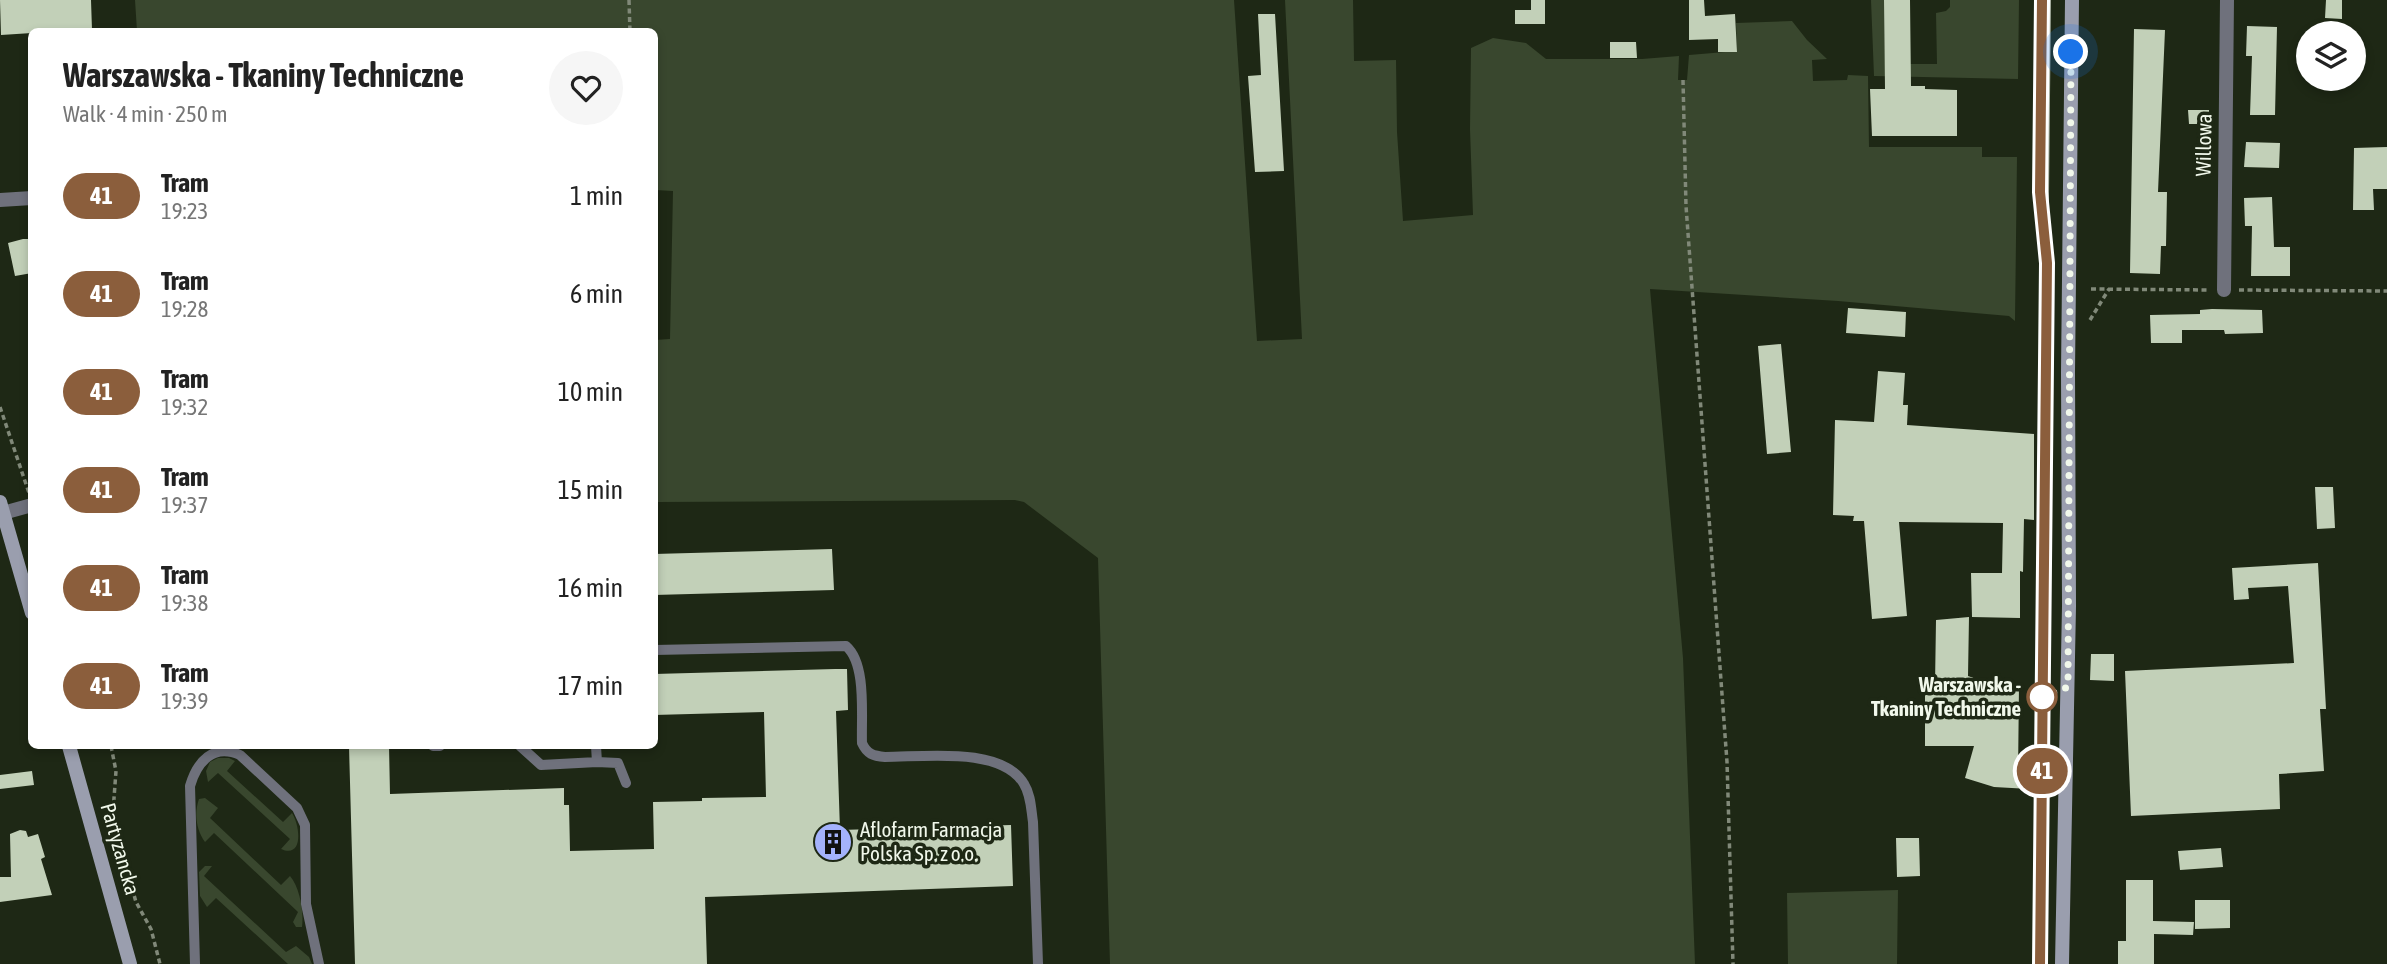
<!DOCTYPE html>
<meta charset="utf-8">
<style>
:root{--surface:#fff;--page:#f6f6f6;--text:#222;--muted:#767676}
body{margin:0;font-family:"Asap Condensed",sans-serif;background:var(--page);color:var(--text);height:100vh;display:flex;flex-direction:column;font-size:26px;white-space:nowrap}
*{box-sizing:border-box;margin:0}
p{font-size:23px;color:var(--muted)}
.icon{flex:none;width:38px;height:38px;fill:none;stroke:currentColor;stroke-width:2;stroke-linecap:round;stroke-linejoin:round}
.map{position:relative;flex:1;overflow:hidden}
.sheet{position:absolute;left:28px;top:28px;width:630px;height:721px;display:flex;flex-direction:column;background:var(--surface);border-radius:10px;box-shadow:0 4px 10px #0003}
.sheet>*{flex:none}
.badge{padding:0 14px;border-radius:23px;font-size:24px;line-height:46px}
.tools{position:absolute;left:2296px;top:21px;display:grid;gap:14px}
.tools a{display:grid;place-items:center;width:70px;height:70px;border-radius:50%;background:var(--surface);box-shadow:0 4px 10px #0003;font-size:35px}
.you{position:absolute;width:35px;height:35px;margin:-18px;border:5px solid #fff;border-radius:50%;background:#1a73e8;box-shadow:0 0 0 10px #1a73e833}
.map>.badge{position:absolute;translate:-50% -50%;box-shadow:0 0 0 4px #fff}
.round{display:grid;place-items:center;flex:none;width:74px;height:74px;border-radius:37px;background:var(--page)}
.summary{display:flex;align-items:center;justify-content:space-between;height:119px;padding:0 35px}
h1{font-size:33px;font-weight:700;line-height:52px}
ul{padding:0;list-style:none}
li{display:flex;align-items:center;gap:21px;height:98px;padding:0 35px}
li div{flex:1}
li b{display:block;font-size:26px}
li em{font-style:normal}
li .badge{min-width:77px;font-weight:700;text-align:center}
.map>svg:first-child{display:block}
.green{fill:#39472e}
.building{fill:#c2d0b8}
.lines{fill:none;stroke-linecap:round;stroke-linejoin:round}
.path{stroke:#818979;stroke-width:3.5;stroke-dasharray:5 3.5;stroke-linecap:butt}
.lane{stroke:#6f717c;stroke-width:10}
.street{stroke:#6f717c;stroke-width:14}
.secondary{stroke:#9a9eae;stroke-width:14}
.tram{stroke:#a9b1a2;stroke-width:2}
.line-casing{stroke:#fff;stroke-width:16}
.line{stroke:#8b5e3c;stroke-width:10}
.walk{stroke:#f1f8eb;stroke-width:7;stroke-dasharray:0 12.6}
.stop-dot{fill:#fff;stroke:#8b5e3c;stroke-width:3.5}
.labels{text-anchor:middle;stroke-width:7;stroke-linejoin:round;paint-order:stroke}
.street-label{font-size:21px;fill:#f1f8eb;stroke:#1e2815}
.stop-label{font-size:21px;font-weight:bold;fill:#f1f8eb;stroke:#1e2815;text-anchor:end}
.poi-label{font-size:21px;fill:#f1f8eb;stroke:#1e2815;text-anchor:start}
</style>
<div class="map">
<svg width="2387" height="964" viewBox="0 0 2387 964">
<rect width="100%" height="100%" fill="#1e2815"/>
<path class="green" d="M135 0H1234L1257 341 1302 339 1285 0H1353L1354 61 1396 60 1397 132 1403 221 1473 215 1470 129 1471 48 1493 38 1526 43 1546 59H1642L1679 56 1678 80H1687L1689 55 1737 51 1736 23 1792 21 1807 40 1827 59 1812 60 1813 81 1847 80 1848 75 1868 76 1869 147H1982V157H2017L2015 321 2009 316 1838 301 1650 289 1683 658 1695 964H1110L1098 558 1024 502 1015 500 655 502V340L670 339 673 191 655 190 654 32 137 31Z
M1871 0H1884L1885 64H1937L1936 13 1946 11 1950 7V0H2019L2018 79 1874 76Z
M218 758H229L235 761 227 771 283 822 292 813C300 825 304 859 281 849L290 839 218 773 208 782 206 771 210 762Z
M205 798 218 808 210 818 281 885 290 876C300 888 304 912 302 927H296L293 922 298 912 214 833 205 842C196 830 194 813 199 799Z
M205 866H212L204 876 286 952 296 946 309 957 312 964H288L216 898 207 907 200 896 199 872Z
M1898 890 1897 964H1788L1787 893Z"/>
<path class="building" d="M0 0H91L92 30 32 32V33L1 35Z
M1531 0H1545V24H1515V10H1531Z
M1689 0H1704L1705 16 1735 14 1737 52H1718V39L1689 40Z
M1884 0H1910L1911 86H1925V89L1957 90V136H1872L1870 89H1885Z
M2326 0H2342V19L2325 18Z
M1258 14H1275L1284 171 1255 172 1248 76 1261 75Z
M2247 26 2277 27 2275 115H2250L2252 56H2246Z
M2134 29 2165 30 2158 192H2167L2166 246H2161L2160 274 2130 273Z
M1610 42H1636L1637 58H1610Z
M2188 110H2209V124H2189Z
M2246 142 2280 143 2279 168 2244 167Z
M2387 147V189H2373L2374 210H2353L2354 148Z
M2272 197 2274 247H2290V276H2251L2252 226H2245L2244 198Z
M23 239H32V273L15 276 8 243Z
M1848 308 1906 312 1905 337 1846 333Z
M2212 309 2262 310 2263 333 2225 334 2224 330H2182V343H2151L2150 315 2200 314V310Z
M1781 344 1791 452 1767 454 1758 346Z
M1878 371 1905 373 1903 405H1908L1907 425 2034 434V520L2024 519 2023 572 2020 571V618L1972 617 1971 573H2002L2003 523 1899 522 1907 616 1872 619 1864 521H1853L1854 516 1833 515 1835 420 1874 422Z
M2315 487H2333L2335 528 2317 529Z
M832 549 834 590 654 595V554Z
M2318 563 2326 709H2320L2324 771 2279 774 2280 809 2131 816 2125 671 2294 663 2288 586 2248 588 2249 599 2234 600 2232 568Z
M1969 617 1968 676 1990 684 2019 685 2018 776 2046 784 2045 790 1994 787 1965 778 1974 746H1925V685H1935L1936 620Z
M2091 654H2114V681L2090 680Z
M835 669H847L848 710 836 711 840 830 1011 825 1013 886 705 897 707 964H355L349 746H389L390 794 564 788V805H569L570 851 654 849 653 802 702 801V798L766 797 764 712 654 715V674Z
M32 771 34 785 0 789V775Z
M20 830 26 831 28 837 38 834 45 857 41 859 52 895 0 902V877H11L10 834Z
M1896 838H1919L1920 876 1897 877Z
M2221 848 2223 867 2180 870 2178 851Z
M2126 880H2153V921L2194 922 2193 935 2154 934V964H2118V941H2126Z
M2195 900H2230V928L2195 929Z"/>
<g class="lines">
<path class="path" d="M629 0 630 32
M1683 80 1686 206 1727 762 1733 964
M2091 289 2210 290
M2239 290 2387 291
M2090 320 2109 289
M0 407 29 493
M111 746 116 771 113 812 115 828 136 902 151 929 160 964"/>
<path class="lane" d="M654 650 846 646C867 664 861 716 862 743 867 754 873 756 885 757 924 757 1002 746 1024 784 1031 795 1031 809 1033 822L1038 964
M433 746H440
M520 746 541 765 597 762 618 763 626 783
M596 746 597 762
M195 964 190 786C197 762 213 743 240 755L297 808 305 825 306 904 319 964"/>
<path class="street" d="M0 200 32 198
M2224 290 2227 0
M3 513 32 505"/>
<path class="secondary" d="M0 502 32 613
M69 746 130 964
M2062 964 2069 606 2068 372 2072 0"/>
<path class="tram" d="M2040 964 2050 0"/>
</g>
<g class="lines">
<defs>
<path id="line" d="M2040 964 2047 263 2040 192 2042 0"/>
</defs>
<use href="#line" class="line-casing"/>
<use href="#line" class="line"/>
<path class="walk" d="M2042 697 2068 687 2071 52"/>
</g>
<defs>
<symbol id="building-disc" viewBox="-11 -11 22 22"><circle r="9.5" fill="#a4b2fc" stroke="#1e2815"/><path d="M-4-6H4V6H1V3H-1V6H-4ZM-2.5-4.3h1.7v1.8h-1.7ZM.8-4.3h1.7v1.8H.8ZM-2.5-1h1.7V.8h-1.7ZM.8-1h1.7V.8H.8Z" fill="#111"/></symbol>
</defs>
<g fill-rule="evenodd">
<use href="#building-disc" x="811" y="820" width="44" height="44"/>
</g>
<circle class="stop-dot" cx="2042" cy="697" r="14"/>
<g class="labels">
<g class="street-label">
<text transform="translate(2204 145) rotate(-89)" y="7">Willowa</text>
<text transform="translate(120 849) rotate(74)" y="7">Partyzancka</text>
</g>
<g class="stop-label">
<text x="2021" y="692">Warszawska -<tspan x="2021" dy="24">Tkaniny Techniczne</tspan></text>
</g>
<g class="poi-label">
<text x="860" y="837">Aflofarm Farmacja<tspan x="860" dy="24">Polska Sp. z o.o.</tspan></text>
</g>
</g>
</svg>
<div class="tools">
<a><svg class="icon" aria-label="layers" viewBox="0 0 24 24"><path d="M12 4l9 5-9 5-9-5zM3 14l9 5 9-5"/></svg></a>
</div>
<div class="you" style="left:2071px;top:52px"></div>
<b class="badge" style="left:2042px;top:771px;background:#8b5e3c;color:#fff">41</b>
<section class="sheet">
<div class="summary"><div><h1>Warszawska - Tkaniny Techniczne</h1><p>Walk · 4 min · 250 m</p></div><a class="round"><svg class="icon" aria-label="heart" viewBox="0 0 24 24"><path d="M12 20l-8-8c-3-5 5-10 8-4 3-6 11-1 8 4z"/></svg></a></div>
<ul>
<li><span class="badge" style="background:#8b5e3c;color:#fff">41</span><div><b>Tram</b><p>19:23</p></div><em>1 min</em></li>
<li><span class="badge" style="background:#8b5e3c;color:#fff">41</span><div><b>Tram</b><p>19:28</p></div><em>6 min</em></li>
<li><span class="badge" style="background:#8b5e3c;color:#fff">41</span><div><b>Tram</b><p>19:32</p></div><em>10 min</em></li>
<li><span class="badge" style="background:#8b5e3c;color:#fff">41</span><div><b>Tram</b><p>19:37</p></div><em>15 min</em></li>
<li><span class="badge" style="background:#8b5e3c;color:#fff">41</span><div><b>Tram</b><p>19:38</p></div><em>16 min</em></li>
<li><span class="badge" style="background:#8b5e3c;color:#fff">41</span><div><b>Tram</b><p>19:39</p></div><em>17 min</em></li>
</ul>
</section>
</div>
